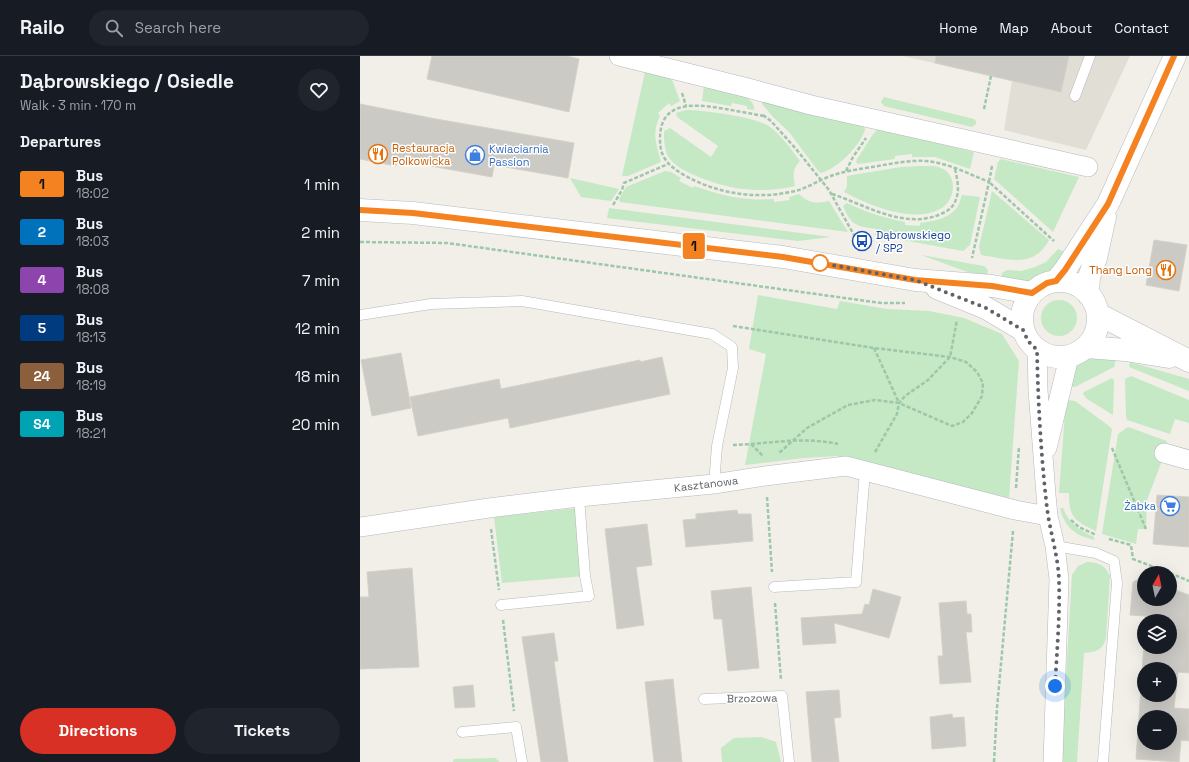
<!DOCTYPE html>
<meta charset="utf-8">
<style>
:root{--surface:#171b24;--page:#20242c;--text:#f1f3f6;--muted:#9ea1a6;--line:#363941;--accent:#d93025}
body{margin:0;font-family:"Space Grotesk",sans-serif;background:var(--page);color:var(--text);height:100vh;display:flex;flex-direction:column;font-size:15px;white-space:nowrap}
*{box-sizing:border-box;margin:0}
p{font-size:13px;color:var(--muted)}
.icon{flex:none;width:22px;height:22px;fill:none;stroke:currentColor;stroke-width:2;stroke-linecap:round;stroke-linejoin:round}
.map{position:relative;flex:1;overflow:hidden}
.side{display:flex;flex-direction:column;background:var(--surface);width:360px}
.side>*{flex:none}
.badge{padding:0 8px;border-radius:3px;font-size:14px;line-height:26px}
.needle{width:26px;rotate:9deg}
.controls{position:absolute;left:777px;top:510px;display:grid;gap:8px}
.controls a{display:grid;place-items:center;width:40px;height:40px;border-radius:50%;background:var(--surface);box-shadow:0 4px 16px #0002;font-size:20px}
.you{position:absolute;width:20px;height:20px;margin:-10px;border:3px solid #fff;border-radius:50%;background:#1a73e8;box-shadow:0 0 0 6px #1a73e833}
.map>.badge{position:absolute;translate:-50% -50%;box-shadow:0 0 0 2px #fff}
h2{padding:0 20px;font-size:15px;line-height:36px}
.round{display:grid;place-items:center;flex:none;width:42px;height:42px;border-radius:21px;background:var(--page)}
.headline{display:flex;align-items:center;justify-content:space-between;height:68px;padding:0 20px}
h1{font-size:19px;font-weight:700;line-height:30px}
.action{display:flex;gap:8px;margin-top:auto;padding:8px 20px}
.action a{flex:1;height:46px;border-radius:24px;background:var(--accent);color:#fff;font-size:16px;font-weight:700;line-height:46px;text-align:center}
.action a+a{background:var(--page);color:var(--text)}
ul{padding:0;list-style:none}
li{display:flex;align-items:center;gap:12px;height:48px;padding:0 20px}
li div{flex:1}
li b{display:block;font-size:15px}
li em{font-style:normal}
li .badge{min-width:44px;font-weight:700;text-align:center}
header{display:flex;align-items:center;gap:24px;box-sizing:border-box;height:56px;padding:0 20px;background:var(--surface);border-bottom:1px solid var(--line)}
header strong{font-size:19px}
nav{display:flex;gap:22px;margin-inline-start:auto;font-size:14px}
.search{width:280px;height:36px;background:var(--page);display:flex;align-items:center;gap:10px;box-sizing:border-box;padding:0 14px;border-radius:22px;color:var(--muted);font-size:15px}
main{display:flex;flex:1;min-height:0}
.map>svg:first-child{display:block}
.education{fill:#e1ded6}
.green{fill:#c5e8c5}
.building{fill:#cccac5;stroke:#d6d1c6;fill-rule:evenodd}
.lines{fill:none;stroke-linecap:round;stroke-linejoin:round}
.lane-casing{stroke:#b5b8bc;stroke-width:11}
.street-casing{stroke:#b5b8bc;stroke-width:20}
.secondary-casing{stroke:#b6babf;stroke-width:23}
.path{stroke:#9cc7a9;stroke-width:2.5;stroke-dasharray:4 2;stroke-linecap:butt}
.lane{stroke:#fff;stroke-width:10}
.street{stroke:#fff;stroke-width:19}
.secondary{stroke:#fff;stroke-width:22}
.line-casing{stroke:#fff;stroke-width:9}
.line{stroke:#f58220;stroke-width:6}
.walk{stroke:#5f6368;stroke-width:4;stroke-dasharray:0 7.2}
.stop-dot{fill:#fff;stroke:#f58220;stroke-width:2}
.labels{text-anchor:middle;stroke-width:3;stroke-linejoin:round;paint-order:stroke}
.food-label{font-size:11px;fill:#c56008;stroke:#fff;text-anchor:start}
.shop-label{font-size:11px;fill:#366cbe;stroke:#fff;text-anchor:start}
.transit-label{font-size:11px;fill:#164399;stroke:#fff;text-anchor:start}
.street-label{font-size:11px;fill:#5f6368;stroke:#fff}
</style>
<header>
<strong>Railo</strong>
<div class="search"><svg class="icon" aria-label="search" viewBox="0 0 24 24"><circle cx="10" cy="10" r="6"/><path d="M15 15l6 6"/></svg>Search here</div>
<nav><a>Home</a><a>Map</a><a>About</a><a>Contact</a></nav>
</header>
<main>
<section class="side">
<div class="headline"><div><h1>Dąbrowskiego / Osiedle</h1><p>Walk · 3 min · 170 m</p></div><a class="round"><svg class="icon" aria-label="heart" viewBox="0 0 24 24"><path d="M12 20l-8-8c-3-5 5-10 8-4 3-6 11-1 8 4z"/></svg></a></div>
<h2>Departures</h2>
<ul>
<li><span class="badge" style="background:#f58220;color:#111">1</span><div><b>Bus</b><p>18:02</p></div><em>1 min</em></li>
<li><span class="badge" style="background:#0072bc;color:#fff">2</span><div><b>Bus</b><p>18:03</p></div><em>2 min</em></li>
<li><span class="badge" style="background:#8e44ad;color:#fff">4</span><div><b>Bus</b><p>18:08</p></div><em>7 min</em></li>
<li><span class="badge" style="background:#003b80;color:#fff">5</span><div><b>Bus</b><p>18:13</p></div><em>12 min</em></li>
<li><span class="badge" style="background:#8b5e3c;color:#fff">24</span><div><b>Bus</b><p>18:19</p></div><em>18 min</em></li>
<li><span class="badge" style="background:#00a3b4;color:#fff">S4</span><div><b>Bus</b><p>18:21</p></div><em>20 min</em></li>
</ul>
<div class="action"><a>Directions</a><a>Tickets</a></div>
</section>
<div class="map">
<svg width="829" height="706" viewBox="0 0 829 706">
<rect width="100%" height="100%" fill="#f1efe8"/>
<path class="education" d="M543 0H770L726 94 644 74 652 25Z"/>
<path class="green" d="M285 16 310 22 313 26 320 45 311 50 309 47 298 57 300 60C291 78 297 89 301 106L268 120H262Z
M344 30 386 41C390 44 395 48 394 54L387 53V50L372 47 371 50 342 45Z
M524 41 614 63 616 65V68L612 71 524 50 521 46Z
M402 45 504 70 505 74C499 91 478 112 461 117L459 116 429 76 413 61 402 48Z
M326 54C343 54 397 61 410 71 422 80 431 93 440 105 432 113 433 120 435 130 399 138 368 134 334 119 325 115 315 110 309 102 304 94 304 83 304 75L310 72 351 101 358 90 317 61 316 57Z
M518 73 614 96 610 113 575 101H552V98L535 100V103L498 108 496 106 497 103C503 95 511 79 518 73Z
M641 103 719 121 693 176 634 123 638 106Z
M561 110C569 110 578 109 585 114 599 125 593 148 578 154 551 167 509 149 484 136L487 131V120L541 111Z
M305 115 311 116 321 122 319 125 333 132 334 130C363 140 384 145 414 143V146L430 144 429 141 439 138C448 147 456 148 469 145L488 176 260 146 259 143 266 131Z
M210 122 259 133 251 145 221 141Z
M632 135 689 184C674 213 647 203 621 199L619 191Z
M602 139 620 141 610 189 603 195 515 179 516 173C497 170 491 170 483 150L487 147C506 156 524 162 545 166V169L560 170V167C572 165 587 163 595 154 599 150 600 144 602 139Z
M249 152 471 181 438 185 247 162Z
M698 193 707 197 689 217 669 225 662 227 641 223 642 217 647 214 661 215 675 211 686 206Z
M561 199 624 210 628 214 627 220 613 218Z
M398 239 477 253 480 245 527 253 569 255 604 262 642 278 659 305 649 442 476 400 444 402 385 409 406 298 389 293Z
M681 262a18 18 0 1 1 36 0a18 18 0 1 1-36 0Z
M733 300 756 303 754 311 715 331 707 330C714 312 713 306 733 300Z
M770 306 829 323V335L769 311Z
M771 320 829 344V367L815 363 810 378 767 364 766 360 765 323Z
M752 322 754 325 753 359 727 343 723 338 724 336Z
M706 344 715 345 749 370 752 373 736 475C714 465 709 461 709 437H699Z
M768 371 807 385 803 402 787 444 786 473H778L776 488 742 478 758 378Z
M217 452 225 520 142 527 134 461Z
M700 452H703C709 468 720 474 734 481V484C715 479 705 472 700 452Z
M727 506C738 506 745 509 750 520L746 582C743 594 736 596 724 597L717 706H701L712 519 718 510Z
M401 681 416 686 421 706H362L361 692 374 682Z
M135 702 140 706H93L94 703Z"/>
<path class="building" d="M72 0H207L219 3 209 56 67 23Z
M576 0H709L701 36 575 7Z
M0 48 76 63 214 87 208 122 134 109 132 121 37 104 36 110 0 103Z
M794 184 827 189 819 235 786 229Z
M41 297 51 352 12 360 1 304Z
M302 301 310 338 150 372 148 362 58 380 50 341 139 323 141 333 280 304V306Z
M797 439 829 441V491L793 488Z
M377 454 378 458H391L393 485 326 491 323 464 336 463V458Z
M287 468 292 509 276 511 284 569 257 573 245 473Z
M52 512 59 611 0 613V541H9L7 516Z
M782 521 784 522V543H810V532L829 539V617L818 616 814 652 829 653V685L821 684 819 706 776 703 784 587V591H810V565H786V560L770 559 773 526ZM784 613H810V639H784ZM784 661H810V687H784Z
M391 531 399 612 368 615 362 563H354L351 535Z
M513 533 541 541 529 582 474 567 476 587 443 589 441 562 502 558 505 548 509 549Z
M606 545 607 558H611L612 576H606L611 626 580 628 578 600H583L579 547Z
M194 577 198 605H194L208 706H181L162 581Z
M313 623 322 706H294L285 626Z
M113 629 115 651 95 652 93 631Z
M479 634 481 661 474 662 479 706H452L446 636Z
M592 658 593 662 604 661 606 690 572 693 570 661Z"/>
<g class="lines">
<defs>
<path id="lane" d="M715 40 730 0
M0 259 71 248 162 245 352 278 372 291 373 312 357 390 354 428
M695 490 736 497 754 505 757 527 743 706
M414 531 496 526 505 415
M141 549 229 540 225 520 219 441
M344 643 422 640 429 706
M102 676 156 671 162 706"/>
<path id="street" d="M259 0 388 32 451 49 728 111
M677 294 678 334 686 439 688 460 695 490 699 523 693 706
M687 392 709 301
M804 397 829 404
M0 471 129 452 219 441 354 428 405 420 486 410 655 454 688 460"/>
<path id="secondary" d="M0 154 53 157 423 201 555 224 632 230 672 237
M662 263a38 38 0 1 1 76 0a38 38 0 1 1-76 0Z
M696 225 705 214 748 148 815 0
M577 232 626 252 663 274
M728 238 729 221 736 202 745 161
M738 258 829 305
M727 291 765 294 809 301"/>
</defs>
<use href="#lane" class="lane-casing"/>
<use href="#street" class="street-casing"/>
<use href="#secondary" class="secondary-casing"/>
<path class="path" d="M322 37 326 50
M624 53 631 20
M403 59 411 65 436 93 469 134 495 181
M404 60C393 58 382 56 371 54 342 49 299 40 300 84 300 102 309 110 324 119 357 138 398 144 435 135 448 132 460 123 474 119 486 115 499 113 512 111 530 108 548 104 566 105 588 107 609 118 629 126L612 202
M632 110 629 126 694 185
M486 115 493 101 506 82
M472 138C506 149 544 174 581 158 588 155 594 151 596 143 600 134 597 122 595 113
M253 149 262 134 264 127 308 108
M0 186 87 187 521 247H545
M373 270 514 292 590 301 606 306 617 316 623 327 622 340 612 357 603 366 592 370 539 347 515 344 488 349 447 372 419 397
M514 292 539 347
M391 388 403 400
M373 389C407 388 445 380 478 388
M752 392 786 473
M515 396 537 358 539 347 545 340 568 324 590 301 597 264
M656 432 659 390
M407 441 412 516
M711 464 719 471 736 479
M131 473 139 534
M749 483 771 489 773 503 809 517
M810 517 829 525
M415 547 421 624
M143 564 154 655
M634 706 637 652 653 475"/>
<use href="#lane" class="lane"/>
<use href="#street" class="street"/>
<use href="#secondary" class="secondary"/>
</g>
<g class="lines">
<defs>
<path id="line" d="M0 154 53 157 423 201 555 224 632 230 672 237 687 227 696 225 705 214 748 148 814 0"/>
</defs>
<use href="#line" class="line-casing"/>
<use href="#line" class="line"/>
<path class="walk" d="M460 207 555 224 626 252 663 274 668 285 677 294C678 347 681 400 687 452 690 476 698 499 699 524 700 559 697 595 695 630"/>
</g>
<defs>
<symbol id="restaurant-ring" viewBox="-11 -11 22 22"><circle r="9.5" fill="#fff" stroke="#e8710a" stroke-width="1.5"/><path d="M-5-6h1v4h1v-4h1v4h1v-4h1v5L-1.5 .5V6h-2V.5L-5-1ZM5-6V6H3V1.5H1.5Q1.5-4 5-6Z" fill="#e8710a"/></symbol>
<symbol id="shop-ring" viewBox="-11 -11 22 22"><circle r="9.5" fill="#fff" stroke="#3f7fe0" stroke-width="1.5"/><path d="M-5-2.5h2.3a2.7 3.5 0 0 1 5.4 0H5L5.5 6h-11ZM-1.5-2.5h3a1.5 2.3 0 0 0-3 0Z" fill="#3f7fe0"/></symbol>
<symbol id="bus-ring" viewBox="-11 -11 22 22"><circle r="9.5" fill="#fff" stroke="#1a4fb4" stroke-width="1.5"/><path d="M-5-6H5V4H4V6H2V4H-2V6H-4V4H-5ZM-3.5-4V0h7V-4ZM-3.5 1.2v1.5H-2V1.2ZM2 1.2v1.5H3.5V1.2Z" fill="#1a4fb4"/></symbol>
<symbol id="supermarket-ring" viewBox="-11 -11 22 22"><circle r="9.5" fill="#fff" stroke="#3f7fe0" stroke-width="1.5"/><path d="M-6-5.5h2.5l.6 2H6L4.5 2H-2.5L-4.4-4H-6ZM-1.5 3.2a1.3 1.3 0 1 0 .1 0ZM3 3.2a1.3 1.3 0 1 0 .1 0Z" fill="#3f7fe0"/></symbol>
</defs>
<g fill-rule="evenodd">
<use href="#restaurant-ring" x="7" y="87" width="22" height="22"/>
<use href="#shop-ring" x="104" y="88" width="22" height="22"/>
<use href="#bus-ring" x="491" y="174" width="22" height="22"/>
<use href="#restaurant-ring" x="795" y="203" width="22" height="22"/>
<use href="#supermarket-ring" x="799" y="439" width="22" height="22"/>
</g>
<circle class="stop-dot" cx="460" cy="207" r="8"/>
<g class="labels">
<g class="food-label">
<text x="32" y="96">Restauracja<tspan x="32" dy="13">Polkowicka</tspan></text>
<text x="792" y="218" text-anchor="end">Thang Long</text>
</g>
<g class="shop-label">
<text x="129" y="97">Kwiaciarnia<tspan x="129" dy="13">Passion</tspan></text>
<text x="796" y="454" text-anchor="end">Żabka</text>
</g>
<g class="transit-label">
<text x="516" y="183">Dąbrowskiego<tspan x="516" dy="13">/ SP2</tspan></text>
</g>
<g class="street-label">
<text transform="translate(346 428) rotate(-7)" y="4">Kasztanowa</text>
<text transform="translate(392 642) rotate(-1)" y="4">Brzozowa</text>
</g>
</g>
</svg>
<div class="controls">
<a><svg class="needle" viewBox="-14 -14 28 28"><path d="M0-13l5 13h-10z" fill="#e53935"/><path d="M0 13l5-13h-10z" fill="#9ea1a6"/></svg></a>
<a><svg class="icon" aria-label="layers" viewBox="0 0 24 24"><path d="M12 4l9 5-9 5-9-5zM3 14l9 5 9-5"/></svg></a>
<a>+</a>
<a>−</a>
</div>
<div class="you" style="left:695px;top:630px"></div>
<b class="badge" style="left:334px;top:190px;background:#f58220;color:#111">1</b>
</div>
</main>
